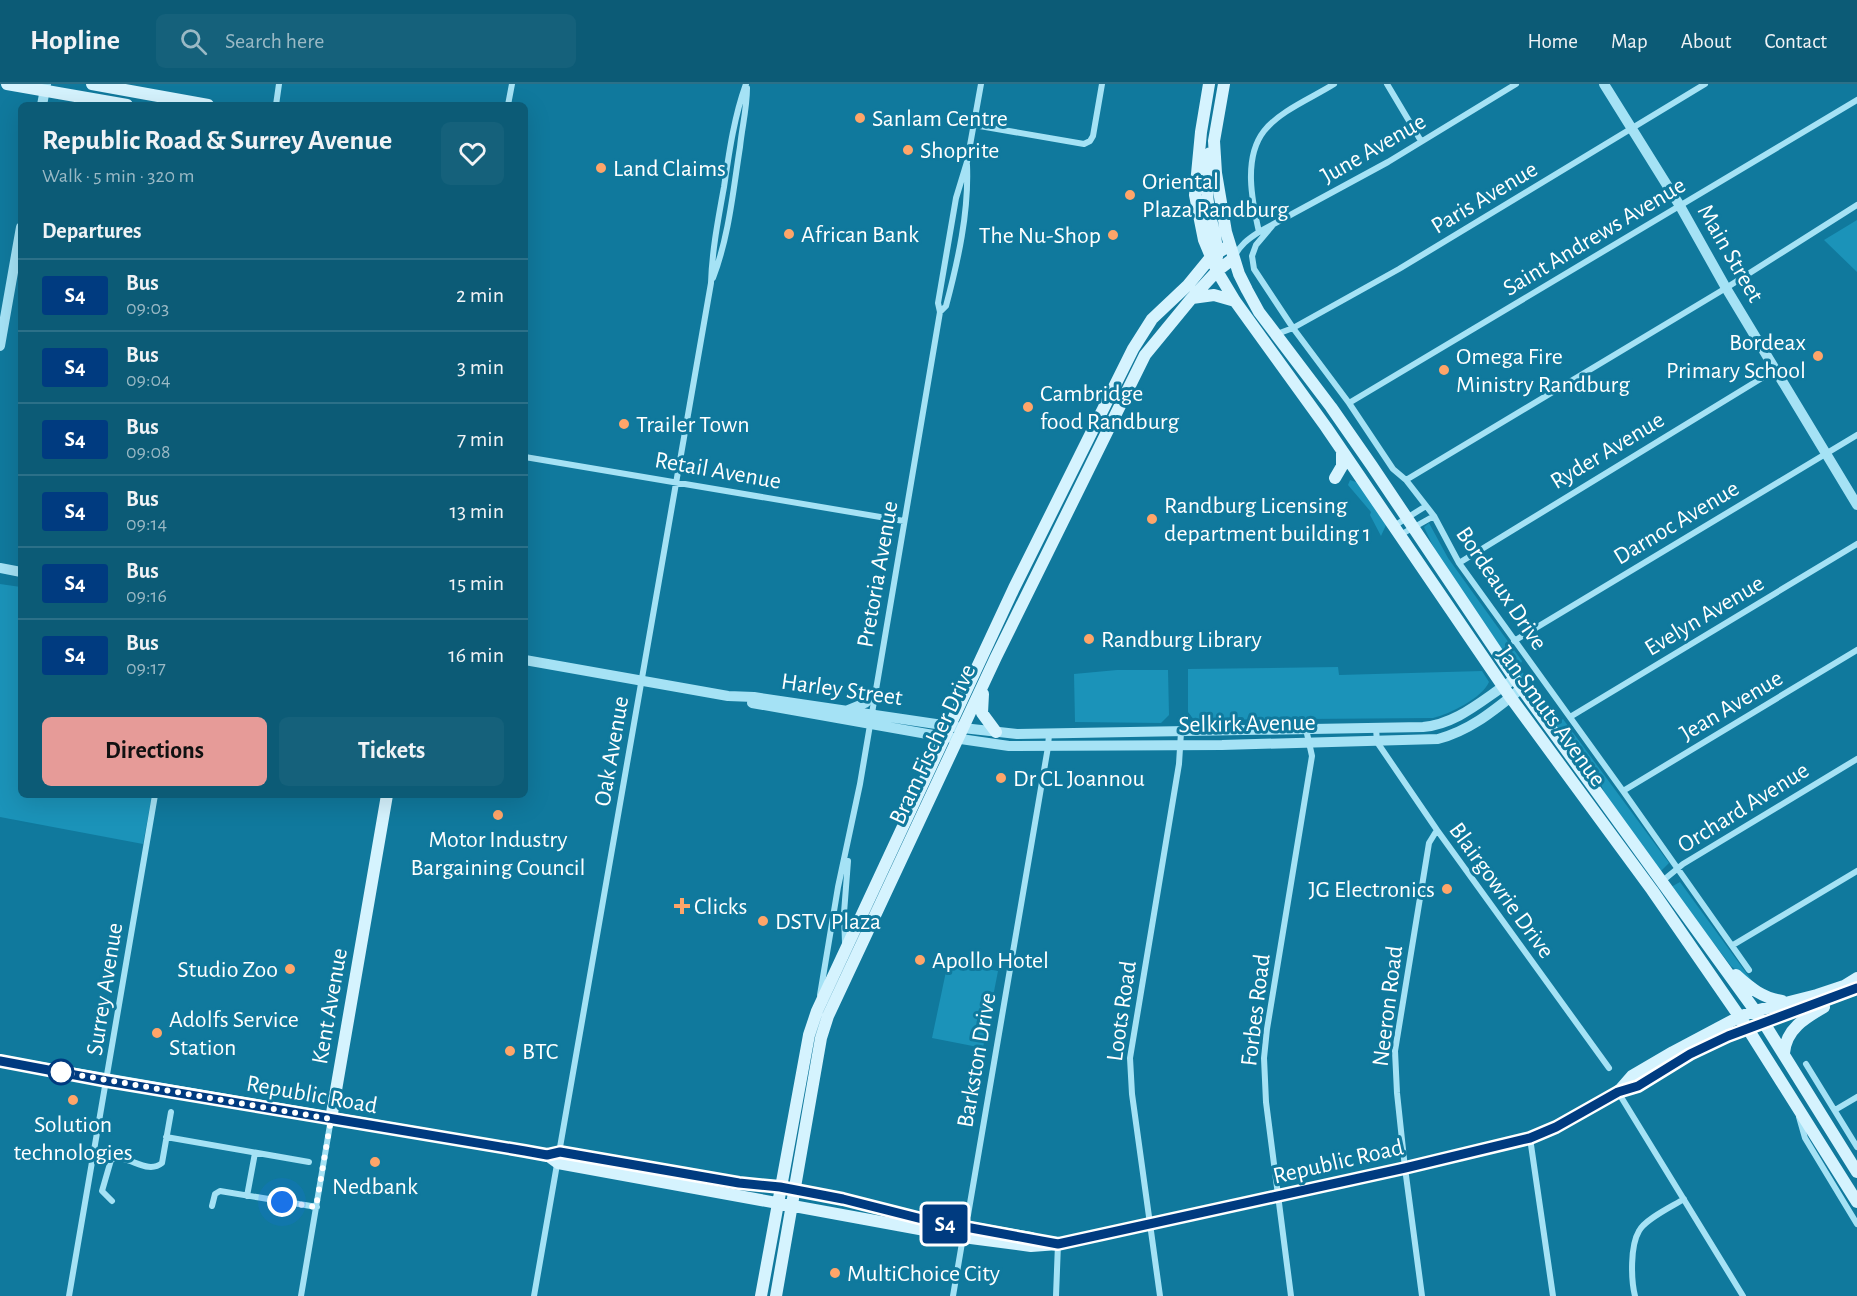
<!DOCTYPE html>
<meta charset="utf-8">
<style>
:root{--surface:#0c5b76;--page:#15617b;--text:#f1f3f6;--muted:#9ab9c5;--line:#2c7088;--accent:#e69b98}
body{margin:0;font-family:"Alegreya Sans",sans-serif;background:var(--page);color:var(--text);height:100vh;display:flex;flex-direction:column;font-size:22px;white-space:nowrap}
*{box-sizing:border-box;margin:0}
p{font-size:20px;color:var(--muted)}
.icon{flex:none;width:33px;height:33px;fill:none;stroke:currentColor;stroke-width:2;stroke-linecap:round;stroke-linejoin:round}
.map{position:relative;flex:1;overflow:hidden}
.panel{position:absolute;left:18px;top:18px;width:510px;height:696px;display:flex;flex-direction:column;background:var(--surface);border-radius:9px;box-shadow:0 6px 24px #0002}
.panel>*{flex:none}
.badge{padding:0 12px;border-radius:4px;font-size:21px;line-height:39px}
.you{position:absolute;width:30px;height:30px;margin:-15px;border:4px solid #fff;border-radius:50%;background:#1a73e8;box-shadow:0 0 0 9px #1a73e833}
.map>.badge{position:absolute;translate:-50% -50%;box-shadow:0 0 0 3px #fff}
h2{padding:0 24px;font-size:22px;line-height:54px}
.round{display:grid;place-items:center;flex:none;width:63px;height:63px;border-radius:9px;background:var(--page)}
.headline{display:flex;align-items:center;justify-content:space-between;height:102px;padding:0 24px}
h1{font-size:28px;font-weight:700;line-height:45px}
.primary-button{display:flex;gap:12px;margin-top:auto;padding:12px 24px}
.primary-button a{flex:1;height:69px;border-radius:9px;background:var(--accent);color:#111;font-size:24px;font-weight:700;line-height:69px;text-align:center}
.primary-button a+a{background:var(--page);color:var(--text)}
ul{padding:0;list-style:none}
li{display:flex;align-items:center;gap:18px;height:72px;padding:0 24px;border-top:2px solid var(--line)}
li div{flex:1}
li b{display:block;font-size:22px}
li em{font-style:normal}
li .badge{min-width:66px;font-weight:700;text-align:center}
header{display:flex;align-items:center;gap:36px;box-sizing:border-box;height:84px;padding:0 30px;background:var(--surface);border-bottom:2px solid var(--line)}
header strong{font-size:28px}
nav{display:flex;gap:33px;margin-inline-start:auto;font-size:21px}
.search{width:420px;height:54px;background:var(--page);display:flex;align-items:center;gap:15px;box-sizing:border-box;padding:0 21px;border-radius:9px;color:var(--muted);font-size:22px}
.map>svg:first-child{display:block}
.green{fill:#1b93b9}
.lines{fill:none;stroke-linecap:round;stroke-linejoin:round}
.minor{stroke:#a5e2f5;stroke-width:6}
.tertiary{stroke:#a5e2f5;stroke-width:10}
.secondary{stroke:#d5f3fe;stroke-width:12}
.line-casing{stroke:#fff;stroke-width:14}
.line{stroke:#003b80;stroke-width:9}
.walk{stroke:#fff;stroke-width:6;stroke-dasharray:0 10.8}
.poi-dot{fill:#ffa569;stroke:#10799d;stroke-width:2}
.stop-dot{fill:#fff;stroke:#003b80;stroke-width:3}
.labels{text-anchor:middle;stroke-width:6;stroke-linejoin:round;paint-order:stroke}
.poi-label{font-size:24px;fill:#fff;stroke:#10799d;text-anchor:start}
.street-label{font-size:24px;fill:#fff;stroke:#10799d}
</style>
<header>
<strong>Hopline</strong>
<div class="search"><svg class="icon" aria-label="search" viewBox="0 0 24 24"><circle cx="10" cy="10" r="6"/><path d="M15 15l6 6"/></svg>Search here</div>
<nav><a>Home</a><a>Map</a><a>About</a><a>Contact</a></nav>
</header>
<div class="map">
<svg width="1857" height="1212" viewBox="0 0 1857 1212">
<rect width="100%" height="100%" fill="#10799d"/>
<path class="green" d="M1857 136V188L1824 156Z
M1350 396 1359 399 1386 441 1381 452 1370 431 1371 428 1348 401Z
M1429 439 1448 474 1522 577 1519 583 1558 639 1563 635 1669 779 1661 787 1607 715 1600 698 1551 636 1457 502 1442 481 1424 443Z
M0 500 21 503V711H152L143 760 0 733Z
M1338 583 1339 591 1482 587 1489 598C1482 614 1450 630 1433 634L1194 636 1188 628V585Z
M1117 586H1168L1169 631 1161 639 1075 638 1074 590Z
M1680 798 1755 901 1731 882 1671 803Z
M948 878 998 887 983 964 932 954Z"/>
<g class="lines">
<path class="minor" d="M1387 0 1421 57
M276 21 279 0
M508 21 512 0
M974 41 1084 60 1090 57 1093 52 1102 0
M1272 142 1256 161 1252 172 1254 185 1293 244 1349 319 1393 385 1406 396 1434 432 1459 479 1623 707 1749 886
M1259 148C1252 117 1243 74 1264 47 1281 26 1312 14 1334 0
M1234 173C1240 161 1248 155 1259 148L1388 78 1516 0
M713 194C729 152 733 107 740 63 742 43 747 24 747 4
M940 228 946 222C958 177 969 128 967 81
M1277 250 1293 244 1399 185 1705 0
M1349 319 1857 16
M525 373 904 437
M1406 396 1726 204 1857 121
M1394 442 1426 422
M1400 451 1434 432
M1459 479 1775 286
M1514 557 1857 351
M1570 633 1857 460
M1376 644 1377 658 1437 746 1609 984
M1623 707 1857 566
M1660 799 1683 780 1857 675
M845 859 844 829 848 777
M1733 861 1857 787
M820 911 838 803 860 700 940 228 938 219 956 114 967 78 981 0
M1806 980 1857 1063
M1618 1008 1743 1212
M1835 1026 1857 1013
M1799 1033 1805 1054 1857 1140
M166 1053 309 1078
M1530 1054 1553 1212
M247 1112 255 1069
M112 1117 102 1107 111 1076C127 1068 146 1092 162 1079L171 1028
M212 1122 215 1110 220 1107 317 1123
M968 1131 1048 663 1049 650
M69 1212 155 711
M301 1212 331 1035
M534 1212 711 199C712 167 718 136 724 103 729 69 734 33 746 0
M953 1212 963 1153
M1056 1212 1058 1160
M1160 1212 1132 1010 1130 974 1179 680 1181 648
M1291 1212 1266 1018 1264 974 1267 945 1312 672 1306 645
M1422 1212 1405 1084 1397 1009 1395 967 1429 759 1437 746
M1635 1212C1631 1196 1630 1162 1639 1147 1645 1135 1673 1122 1684 1115"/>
<path class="tertiary" d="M1604 0 1680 122 1726 204 1857 421
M42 21 46 0
M0 262 21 143
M0 484 21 488
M525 576 728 612 754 613 963 644 1017 650 1423 643C1457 640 1482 616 1510 598
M752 619 933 651 1009 662 1222 661 1438 655C1469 647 1492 628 1517 608
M848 626 865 619 874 611"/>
<path class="secondary" d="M7 0 127 21
M92 0 208 21
M1209 0 1201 48 1195 111 1204 156 1217 187 1235 217 1326 343 1511 614 1652 806 1748 945 1857 1118
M1224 0 1214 57 1216 89 1226 148 1239 190 1247 206 1259 228 1331 323 1372 382 1515 595 1764 939 1857 1088
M1210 69C1205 88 1206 112 1210 131 1213 145 1218 159 1217 173
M1192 214 1214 211 1235 217
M1335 394 1342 382V367
M983 610 982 629 996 648
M1736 891C1750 904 1763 914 1782 917
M1784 969C1786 945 1805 934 1824 923
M0 977 547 1071 560 1068 739 1099 780 1103 843 1115 922 1135 1031 1154
M1618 1008 1632 992 1673 968 1739 933 1755 927 1817 911 1844 902 1857 894
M331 1035 387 711
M547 1071 558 1079 963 1153 1031 1162 1058 1160 1405 1084 1530 1054 1556 1043 1618 1008 1638 1002 1690 970 1728 952 1857 904
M761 1212 809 951 817 927 1014 504 1133 265 1152 235 1188 201 1211 173 1230 161
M776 1212 821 954 828 932 996 573 1145 271 1191 215 1217 187 1234 174"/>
</g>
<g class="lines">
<defs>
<path id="line" d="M0 977 107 997 525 1067 547 1071 560 1068 739 1099 780 1103 843 1115 922 1135 1058 1160 1405 1084 1530 1054 1556 1043 1618 1008 1638 1002 1690 970 1728 952 1857 904"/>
</defs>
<use href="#line" class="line-casing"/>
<use href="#line" class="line"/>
<path class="walk" d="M61 988 331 1035 316 1123 282 1118"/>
</g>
<g class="poi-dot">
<circle cx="860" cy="34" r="6"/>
<circle cx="908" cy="66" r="6"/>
<circle cx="601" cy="84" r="6"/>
<circle cx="1130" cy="111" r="6"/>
<circle cx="789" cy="150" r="6"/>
<circle cx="1113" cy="151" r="6"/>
<circle cx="1818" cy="272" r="6"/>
<circle cx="1444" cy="286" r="6"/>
<circle cx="1028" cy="323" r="6"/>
<circle cx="624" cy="340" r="6"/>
<circle cx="1152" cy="435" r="6"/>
<circle cx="1089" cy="555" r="6"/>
<circle cx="1001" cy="694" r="6"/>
<circle cx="498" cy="731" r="6"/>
<circle cx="1447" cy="805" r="6"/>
<path d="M679 813h6v6h6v6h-6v6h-6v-6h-6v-6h6z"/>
<circle cx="763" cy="837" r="6"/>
<circle cx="920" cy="876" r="6"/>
<circle cx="290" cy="885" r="6"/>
<circle cx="157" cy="949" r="6"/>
<circle cx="510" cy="967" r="6"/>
<circle cx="73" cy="1016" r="6"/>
<circle cx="375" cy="1078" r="6"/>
<circle cx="835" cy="1189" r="6"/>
</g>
<circle class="stop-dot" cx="61" cy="988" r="12"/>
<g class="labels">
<g class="poi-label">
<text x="872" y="42">Sanlam Centre</text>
<text x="920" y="74">Shoprite</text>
<text x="613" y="92">Land Claims</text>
<text x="1142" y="105">Oriental<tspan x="1142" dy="28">Plaza Randburg</tspan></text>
<text x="801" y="158">African Bank</text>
<text x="1101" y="159" text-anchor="end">The Nu-Shop</text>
<text x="1806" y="266" text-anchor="end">Bordeax<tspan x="1806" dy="28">Primary School</tspan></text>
<text x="1456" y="280">Omega Fire<tspan x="1456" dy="28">Ministry Randburg</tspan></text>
<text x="1040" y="317">Cambridge<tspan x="1040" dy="28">food Randburg</tspan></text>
<text x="636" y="348">Trailer Town</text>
<text x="1164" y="429">Randburg Licensing<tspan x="1164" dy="28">department building 1</tspan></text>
<text x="1101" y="563">Randburg Library</text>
<text x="1013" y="702">Dr CL Joannou</text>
<text x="498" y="763" text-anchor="middle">Motor Industry<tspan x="498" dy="28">Bargaining Council</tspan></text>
<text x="1435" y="813" text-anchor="end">JG Electronics</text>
<text x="694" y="830">Clicks</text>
<text x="775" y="845">DSTV Plaza</text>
<text x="932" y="884">Apollo Hotel</text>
<text x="278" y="893" text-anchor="end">Studio Zoo</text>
<text x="169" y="943">Adolfs Service<tspan x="169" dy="28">Station</tspan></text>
<text x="522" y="975">BTC</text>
<text x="73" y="1048" text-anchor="middle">Solution<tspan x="73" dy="28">technologies</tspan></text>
<text x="375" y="1110" text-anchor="middle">Nedbank</text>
<text x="847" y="1197">MultiChoice City</text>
</g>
<g class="street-label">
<text transform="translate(1373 64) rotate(-30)" y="8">June Avenue</text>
<text transform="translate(1484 113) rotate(-31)" y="8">Paris Avenue</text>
<text transform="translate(1594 152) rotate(-31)" y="8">Saint Andrews Avenue</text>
<text transform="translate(1731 169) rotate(60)" y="8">Main Street</text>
<text transform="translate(1607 366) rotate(-31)" y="8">Ryder Avenue</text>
<text transform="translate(718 386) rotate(10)" y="8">Retail Avenue</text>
<text transform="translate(1676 438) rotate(-31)" y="8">Darnoc Avenue</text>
<text transform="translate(877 490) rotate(-80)" y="8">Pretoria Avenue</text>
<text transform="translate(1502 504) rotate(56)" y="8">Bordeaux Drive</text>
<text transform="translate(1704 531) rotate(-31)" y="8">Evelyn Avenue</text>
<text transform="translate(842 605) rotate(8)" y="8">Harley Street</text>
<text transform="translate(1731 621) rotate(-31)" y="8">Jean Avenue</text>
<text transform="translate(1552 632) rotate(54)" y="8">Jan Smuts Avenue</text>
<text transform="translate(1247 639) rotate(-1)" y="8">Selkirk Avenue</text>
<text transform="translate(932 660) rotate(-65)" y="8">Bram Fischer Drive</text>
<text transform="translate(611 667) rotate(-80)" y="8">Oak Avenue</text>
<text transform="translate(1743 723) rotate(-32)" y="8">Orchard Avenue</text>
<text transform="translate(1502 806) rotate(54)" y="8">Blairgowrie Drive</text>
<text transform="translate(104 905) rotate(-81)" y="8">Surrey Avenue</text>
<text transform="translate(329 922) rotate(-80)" y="8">Kent Avenue</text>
<text transform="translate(1387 922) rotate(-83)" y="8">Neeron Road</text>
<text transform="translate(1255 926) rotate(-83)" y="8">Forbes Road</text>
<text transform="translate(1121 927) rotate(-82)" y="8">Loots Road</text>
<text transform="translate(976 976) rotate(-80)" y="8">Barkston Drive</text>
<text transform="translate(312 1010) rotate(10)" y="8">Republic Road</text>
<text transform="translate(1338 1077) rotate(-13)" y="8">Republic Road</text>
</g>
</g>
</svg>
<div class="you" style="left:282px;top:1118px"></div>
<b class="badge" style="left:945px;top:1140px;background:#003b80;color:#fff">S4</b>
<section class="panel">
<div class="headline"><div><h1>Republic Road &amp; Surrey Avenue</h1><p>Walk · 5 min · 320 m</p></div><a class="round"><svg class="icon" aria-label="heart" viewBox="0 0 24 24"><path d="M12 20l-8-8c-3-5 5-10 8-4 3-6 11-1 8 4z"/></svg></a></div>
<h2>Departures</h2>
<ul>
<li><span class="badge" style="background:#003b80;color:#fff">S4</span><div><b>Bus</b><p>09:03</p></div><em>2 min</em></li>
<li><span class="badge" style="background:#003b80;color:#fff">S4</span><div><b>Bus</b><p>09:04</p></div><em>3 min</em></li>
<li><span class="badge" style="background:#003b80;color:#fff">S4</span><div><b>Bus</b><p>09:08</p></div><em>7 min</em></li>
<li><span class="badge" style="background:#003b80;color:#fff">S4</span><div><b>Bus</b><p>09:14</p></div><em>13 min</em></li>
<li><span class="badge" style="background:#003b80;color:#fff">S4</span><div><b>Bus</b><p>09:16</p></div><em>15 min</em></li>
<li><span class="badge" style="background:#003b80;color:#fff">S4</span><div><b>Bus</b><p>09:17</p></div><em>16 min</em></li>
</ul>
<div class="primary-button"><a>Directions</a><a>Tickets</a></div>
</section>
</div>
